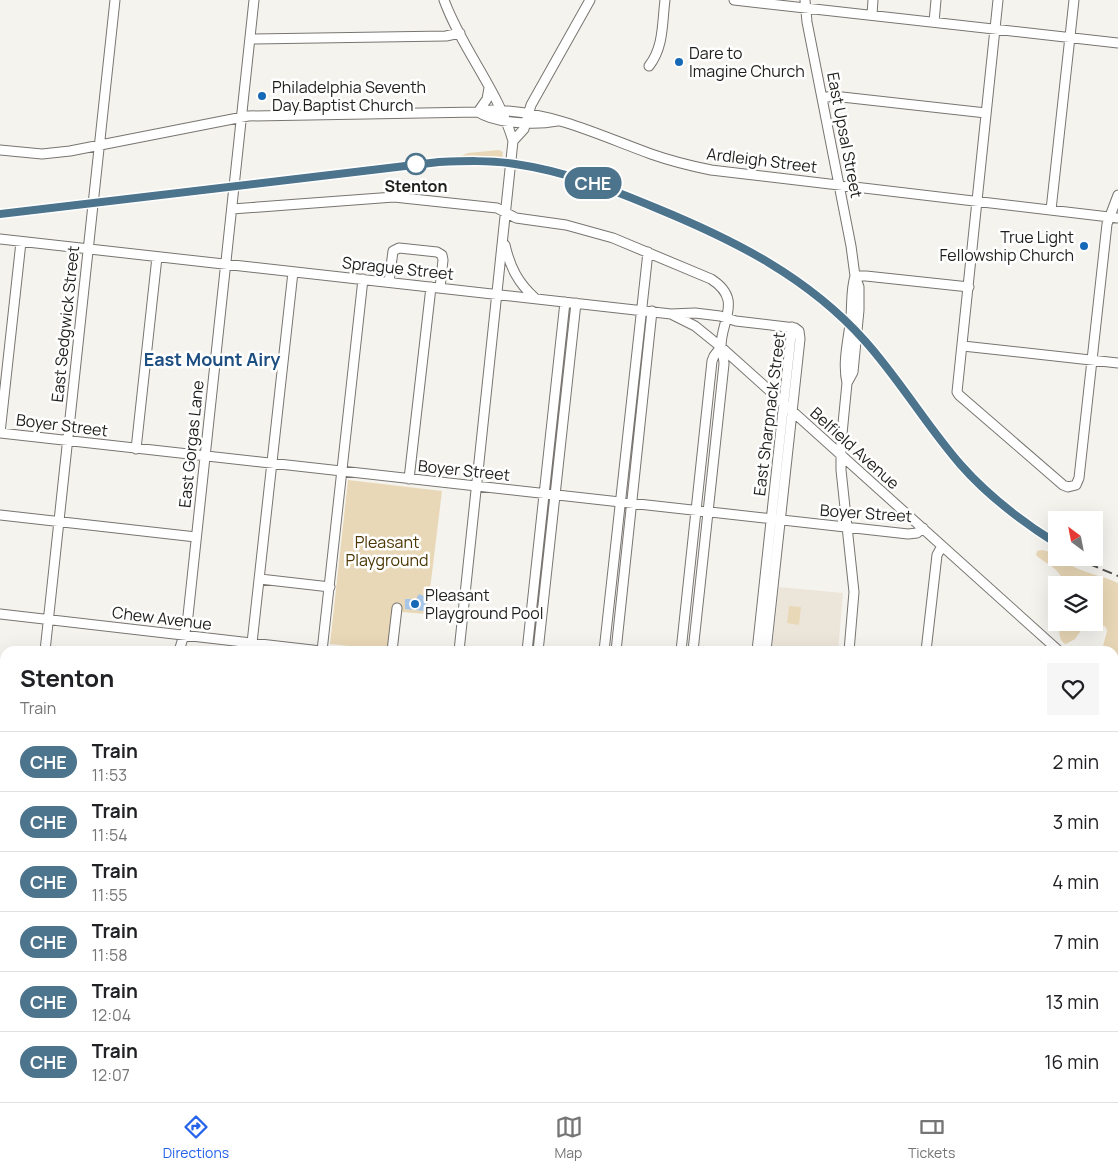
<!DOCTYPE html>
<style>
:root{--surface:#fff;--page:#f6f6f6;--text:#202124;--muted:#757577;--line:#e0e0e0;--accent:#2563eb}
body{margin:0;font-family:Manrope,sans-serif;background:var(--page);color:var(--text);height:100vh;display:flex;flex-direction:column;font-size:19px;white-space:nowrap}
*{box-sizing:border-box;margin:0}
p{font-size:16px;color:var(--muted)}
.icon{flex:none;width:28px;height:28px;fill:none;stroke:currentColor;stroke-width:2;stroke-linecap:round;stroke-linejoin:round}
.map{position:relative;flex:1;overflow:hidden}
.side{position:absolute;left:0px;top:646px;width:1119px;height:456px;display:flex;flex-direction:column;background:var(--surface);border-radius:15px 15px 0 0;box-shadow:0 5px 20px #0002}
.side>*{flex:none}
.badge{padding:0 10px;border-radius:16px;font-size:18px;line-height:32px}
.needle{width:32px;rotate:328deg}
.buttons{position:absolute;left:1048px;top:511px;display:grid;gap:10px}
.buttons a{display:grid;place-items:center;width:55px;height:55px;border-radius:0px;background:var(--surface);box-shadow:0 5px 20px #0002;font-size:25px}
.map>.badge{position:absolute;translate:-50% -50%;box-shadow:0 0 0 2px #fff}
.round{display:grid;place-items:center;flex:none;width:52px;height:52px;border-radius:0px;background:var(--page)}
.summary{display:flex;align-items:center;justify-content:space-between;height:85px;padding:0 20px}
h1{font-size:24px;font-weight:700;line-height:38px}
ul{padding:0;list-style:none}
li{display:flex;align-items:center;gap:15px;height:60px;padding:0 20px;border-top:1px solid var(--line)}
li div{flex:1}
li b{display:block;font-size:19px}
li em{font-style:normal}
li .badge{min-width:55px;font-weight:700;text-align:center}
.tab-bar{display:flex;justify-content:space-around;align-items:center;height:70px;border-top:1px solid var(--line);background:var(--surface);font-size:14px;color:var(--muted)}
.tab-bar a{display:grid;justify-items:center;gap:2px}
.tab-bar .active{color:var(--accent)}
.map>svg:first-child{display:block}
.built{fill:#ece6da}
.green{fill:#e9d8b7}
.water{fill:#a7c5e7}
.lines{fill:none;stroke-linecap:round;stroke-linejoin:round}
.minor-casing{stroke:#787571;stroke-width:11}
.major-casing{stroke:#988358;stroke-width:12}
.minor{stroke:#fff;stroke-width:9}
.major{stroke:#e9d5ae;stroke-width:10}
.rail{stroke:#4f4e4c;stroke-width:2;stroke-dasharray:10 5;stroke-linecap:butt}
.line-casing{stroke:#fff;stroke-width:11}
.line{stroke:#4c748c;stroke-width:8}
.poi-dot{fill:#1669b7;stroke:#fff;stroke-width:2}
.stop-dot{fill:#fff;stroke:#4c748c;stroke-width:2.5}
.labels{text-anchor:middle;stroke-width:5;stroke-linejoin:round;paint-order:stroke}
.poi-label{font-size:16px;fill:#1e1e1c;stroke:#fff;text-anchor:start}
.street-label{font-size:16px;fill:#1e1e1c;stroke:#fff}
.stop-label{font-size:16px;font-weight:bold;fill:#1e1e1c;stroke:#fff}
.park-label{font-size:16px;fill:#4c3703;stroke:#fff}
.neighbourhood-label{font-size:18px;font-weight:bold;fill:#1d4e81;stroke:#fff}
</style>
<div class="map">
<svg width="1118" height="1102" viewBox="0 0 1118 1102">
<rect width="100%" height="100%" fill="#f5f3ee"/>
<path class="built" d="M779 587 843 593 838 651H772Z"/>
<path class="green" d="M499 150 503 152 502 159 458 157 468 153Z
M348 480 442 491 427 614 401 612 397 651 330 644Z
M1042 550 1054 553 1056 558C1062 559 1073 567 1081 570 1093 575 1106 577 1118 583V660H1114V651H1106L1103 646 1107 631 1105 626 1082 629 1075 639 1066 644C1058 641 1059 630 1060 623L1094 622V585H1063C1063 569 1045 564 1036 555L1037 551Z
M789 606 801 607 799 625 787 623Z
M0 680H5V813L0 810Z"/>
<path class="water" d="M419 594 427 597 425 611 405 609V599H416Z"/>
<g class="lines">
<defs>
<path id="minor" d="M444 0C462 49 498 90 513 141L459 651
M734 0 1118 43
M805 0 807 22 851 246 855 276 859 287V310L853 372 847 383 841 444V470L854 592 849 651
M998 0 957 392 959 395 1063 485 1068 487 1076 485 1079 478 1107 224 1118 195
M872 15 873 0
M934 22 936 0
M250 39 446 36 460 33
M649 66C664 47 662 23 665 0
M822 98 833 96 986 113
M478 112C496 124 537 125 557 121
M478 112 487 99 489 88
M513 141 524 129 531 105 590 0
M0 150 42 154 70 151 248 116 478 112C488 109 498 110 508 111 559 115 604 137 651 154 671 161 691 166 711 170L1118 218
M232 209 394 197 497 208 516 218 566 225 613 238 711 279C744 300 720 321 721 348 722 353 724 358 724 364L693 651
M1051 210 1074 0
M0 239 671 314 695 313 720 316 736 321 795 328 799 331 800 339 766 651
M505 245C510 267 518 283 535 298
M855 276H866L969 287
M389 282 393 251 399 248 437 252 442 255 443 260 440 288
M673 315 695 326 721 347 1059 651
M963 346 1118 363
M847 383C842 361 849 338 851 316 852 302 851 289 855 276
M0 433 908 534 917 533 923 528
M0 433 21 242
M136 449 157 257
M409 479 431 287
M0 515 196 537
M260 579 330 587
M0 614 321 651
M252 643 293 272
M45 651 115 0
M179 651 187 625 254 0
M322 651 363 279
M392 651 397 608
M527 651 565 302
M538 651 576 303
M604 651 648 252
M616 651 652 311
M681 651 712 361 714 356 721 347
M757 651 792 327
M926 651 937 555 942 546
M1114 661 1118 662
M1114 758 1115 744
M0 906 5 892
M1114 946H1118
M1114 1080 1118 1081
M220 1098 246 1102
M90 1102 91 1098
M185 1102V1098
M323 1102 325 1098
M477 1102 478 1098
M530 1102V1098
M580 1102V1098
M633 1102V1098
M703 1102V1098
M800 1102 801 1098
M907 1102 908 1098
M1014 1102V1098
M1117 1102 1118 1097"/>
<path id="major" d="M0 820 5 823
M386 1098 393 1102"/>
</defs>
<use href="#minor" class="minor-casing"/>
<use href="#major" class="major-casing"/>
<use href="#minor" class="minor"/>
<use href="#major" class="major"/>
<path class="rail" d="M0 214 392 166C432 162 473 158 513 163 562 170 609 188 655 207 733 239 807 276 864 340 900 379 925 425 960 464 988 496 1021 521 1056 543
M1075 558 1118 576"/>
</g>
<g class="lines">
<defs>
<path id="line" d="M0 214 439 162C464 161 490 160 515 164 564 171 611 189 656 208 734 240 808 277 865 341 900 380 926 425 960 464 988 496 1021 521 1056 543"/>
</defs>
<use href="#line" class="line-casing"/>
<use href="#line" class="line"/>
</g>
<g class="poi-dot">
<circle cx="679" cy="62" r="5"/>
<circle cx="262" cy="96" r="5"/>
<circle cx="1084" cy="246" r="5"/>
<circle cx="415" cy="604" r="5"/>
</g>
<circle class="stop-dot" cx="416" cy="164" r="10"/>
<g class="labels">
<g class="poi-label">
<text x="689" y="59">Dare to<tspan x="689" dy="18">Imagine Church</tspan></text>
<text x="272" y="93">Philadelphia Seventh<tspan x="272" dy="18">Day Baptist Church</tspan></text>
<text x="1074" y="243" text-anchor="end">True Light<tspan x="1074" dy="18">Fellowship Church</tspan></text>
<text x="425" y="601">Pleasant<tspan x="425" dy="18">Playground Pool</tspan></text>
</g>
<g class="street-label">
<text transform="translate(845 135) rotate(79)" y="6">East Upsal Street</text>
<text transform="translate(762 160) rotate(7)" y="6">Ardleigh Street</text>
<text transform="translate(398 268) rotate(6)" y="6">Sprague Street</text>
<text transform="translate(65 324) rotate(-84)" y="6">East Sedgwick Street</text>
<text transform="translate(769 414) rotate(-83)" y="6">East Sharpnack Street</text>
<text transform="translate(62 425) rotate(7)" y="6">Boyer Street</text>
<text transform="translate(191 444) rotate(-84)" y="6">East Gorgas Lane</text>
<text transform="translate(855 448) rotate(42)" y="6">Belfield Avenue</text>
<text transform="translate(464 470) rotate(6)" y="6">Boyer Street</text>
<text transform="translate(866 513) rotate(4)" y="6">Boyer Street</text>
<text transform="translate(162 618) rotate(7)" y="6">Chew Avenue</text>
</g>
<g class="stop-label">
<text x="416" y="192">Stenton</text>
</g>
<g class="park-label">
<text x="387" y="548">Pleasant<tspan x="387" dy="18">Playground</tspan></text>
</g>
<g class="neighbourhood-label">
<text x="212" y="366">East Mount Airy</text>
</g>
</g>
</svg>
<div class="buttons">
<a><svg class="needle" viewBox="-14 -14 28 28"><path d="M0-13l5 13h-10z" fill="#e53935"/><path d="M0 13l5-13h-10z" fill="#757577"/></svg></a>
<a><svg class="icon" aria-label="layers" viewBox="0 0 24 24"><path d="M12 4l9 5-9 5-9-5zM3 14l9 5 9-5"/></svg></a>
</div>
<b class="badge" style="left:593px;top:183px;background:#4c748c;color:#fff">CHE</b>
<section class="side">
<div class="summary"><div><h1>Stenton</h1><p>Train</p></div><a class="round"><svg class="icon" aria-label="heart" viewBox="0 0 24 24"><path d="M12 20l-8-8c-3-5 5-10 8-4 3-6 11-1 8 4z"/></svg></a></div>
<ul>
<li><span class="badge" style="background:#4c748c;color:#fff">CHE</span><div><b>Train</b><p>11:53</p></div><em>2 min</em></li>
<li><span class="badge" style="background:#4c748c;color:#fff">CHE</span><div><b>Train</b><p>11:54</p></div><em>3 min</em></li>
<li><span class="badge" style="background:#4c748c;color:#fff">CHE</span><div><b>Train</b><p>11:55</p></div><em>4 min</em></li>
<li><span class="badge" style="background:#4c748c;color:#fff">CHE</span><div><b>Train</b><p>11:58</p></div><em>7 min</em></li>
<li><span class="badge" style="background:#4c748c;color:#fff">CHE</span><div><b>Train</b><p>12:04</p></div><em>13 min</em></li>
<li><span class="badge" style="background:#4c748c;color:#fff">CHE</span><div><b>Train</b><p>12:07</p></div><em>16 min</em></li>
</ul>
</section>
</div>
<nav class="tab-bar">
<a class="active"><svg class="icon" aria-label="directions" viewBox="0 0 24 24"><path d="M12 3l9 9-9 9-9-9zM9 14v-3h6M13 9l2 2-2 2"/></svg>Directions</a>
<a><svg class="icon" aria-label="map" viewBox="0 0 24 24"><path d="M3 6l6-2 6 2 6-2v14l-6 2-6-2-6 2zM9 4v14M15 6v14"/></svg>Map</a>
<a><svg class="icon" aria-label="tickets" viewBox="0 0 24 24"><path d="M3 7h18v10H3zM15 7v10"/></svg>Tickets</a>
</nav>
